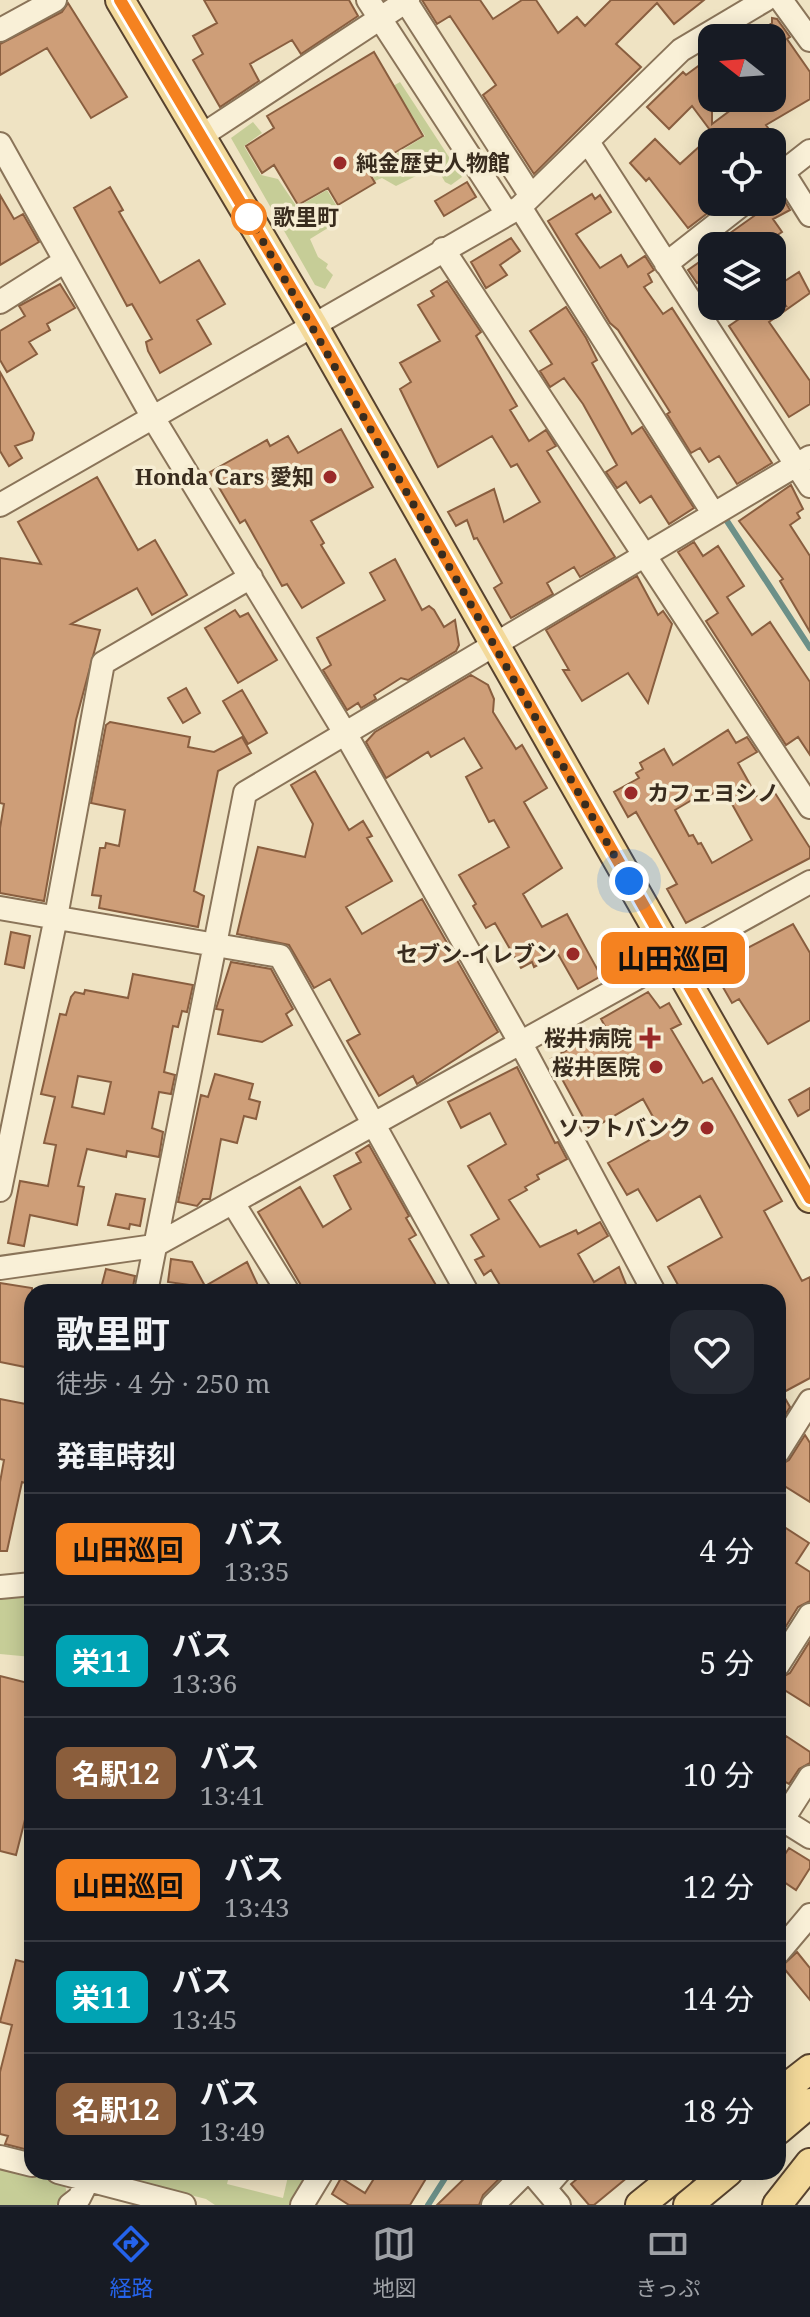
<!DOCTYPE html>
<html lang="ja">
<meta charset="utf-8">
<style>
:root{--surface:#171b24;--page:#242831;--text:#f1f3f6;--muted:#9ea1a6;--line:#363941;--accent:#2563eb}
body{margin:0;font-family:"Noto Serif","Noto Sans JP",serif;background:var(--page);color:var(--text);height:100vh;display:flex;flex-direction:column;font-size:30px;white-space:nowrap}
*{box-sizing:border-box;margin:0}
p{font-size:26px;color:var(--muted)}
.icon{flex:none;width:44px;height:44px;fill:none;stroke:currentColor;stroke-width:2;stroke-linecap:round;stroke-linejoin:round}
.map{position:relative;flex:1;overflow:hidden}
.panel{position:absolute;left:24px;top:1284px;width:762px;height:896px;display:flex;flex-direction:column;background:var(--surface);border-radius:24px;box-shadow:0 4px 20px #0003}
.panel>*{flex:none}
.badge{padding:0 16px;border-radius:12px;font-size:28px;line-height:52px}
.needle{width:52px;rotate:287deg}
.tools{position:absolute;left:698px;top:24px;display:grid;gap:16px}
.tools a{display:grid;place-items:center;width:88px;height:88px;border-radius:16px;background:var(--surface);box-shadow:0 4px 20px #0003;font-size:40px}
.you{position:absolute;width:40px;height:40px;margin:-20px;border:6px solid #fff;border-radius:50%;background:#1a73e8;box-shadow:0 0 0 12px #1a73e833}
.map>.badge{position:absolute;translate:-50% -50%;box-shadow:0 0 0 4px #fff}
h2{padding:0 32px;font-size:30px;line-height:72px}
.round{display:grid;place-items:center;flex:none;width:84px;height:84px;border-radius:24px;background:var(--page)}
.headline{display:flex;align-items:center;justify-content:space-between;height:136px;padding:0 32px}
h1{font-size:38px;font-weight:700;line-height:60px}
ul{padding:0;list-style:none}
li{display:flex;align-items:center;gap:24px;height:112px;padding:0 32px;border-top:2px solid var(--line)}
li div{flex:1}
li b{display:block;font-size:30px}
li em{font-style:normal}
li .badge{min-width:88px;font-weight:700;text-align:center}
.tab-bar{display:flex;justify-content:space-around;align-items:center;height:112px;border-top:2px solid var(--line);background:var(--surface);font-size:22px;color:var(--muted)}
.tab-bar a{display:grid;justify-items:center;gap:4px}
.tab-bar .selected{color:var(--accent)}
.map>svg:first-child{display:block}
.green{fill:#c6cd97}
.lines{fill:none;stroke-linecap:round;stroke-linejoin:round}
.stream{stroke:#6c9088;stroke-width:6}
.building{fill:#ce9e78;stroke:#895e3f;stroke-width:2;fill-rule:evenodd}
.minor-casing{stroke:#8a7459;stroke-width:26}
.major-casing{stroke:#57422e;stroke-width:32}
.minor{stroke:#f9f0d7;stroke-width:22}
.major{stroke:#f3d99a;stroke-width:28}
.line-casing{stroke:#fff;stroke-width:18}
.line{stroke:#f58220;stroke-width:12}
.walk{stroke:#392c1e;stroke-width:8;stroke-dasharray:0 14.4}
.poi-dot{fill:#9a2a28;stroke:#f6edd3;stroke-width:3}
.stop-dot{fill:#fff;stroke:#f58220;stroke-width:4}
.labels{text-anchor:middle;stroke-width:7;stroke-linejoin:round;paint-order:stroke}
.poi-label{font-size:22px;font-weight:bold;fill:#392c1e;stroke:#f6edd3;text-anchor:end}
.stop-label{font-size:22px;font-weight:bold;fill:#392c1e;stroke:#f6edd3;text-anchor:start}
</style>
<div class="map">
<svg width="810" height="2205" viewBox="0 0 810 2205">
<rect width="100%" height="100%" fill="#efe3c3"/>
<path class="green" d="M400 82 462 177 451 185 445 182 436 166 396 186 382 178 375 181 370 170 425 136 405 104 399 105 388 89Z
M253 122 262 133 244 146 261 175 278 179 297 207 327 190 336 205V223L310 239 318 257 328 264 326 268 333 275 325 289 315 285 231 138Z
M32 1597V1657L0 1654V1599Z
M0 2168 65 2184 67 2196 56 2205H0Z
M99 2172H230L227 2184 283 2198 289 2172H310L289 2205H215L206 2199Z"/>
<g class="lines">
<path class="stream" d="M725 518 810 648
M428 2205 449 2172"/>
</g>
<path class="building" d="M204 0H349L358 16 301 54 292 40 250 64 259 81 220 107 193 60 203 54 193 36 217 23Z
M422 0H480L493 19 522 0H536L558 33 577 17 585 26 611 0H704L674 24 657 3 616 44 641 67 534 174 483 95 496 85 450 16 437 24Z
M68 3 127 97 91 118 47 48 0 75V44L62 12Z
M772 18 777 19 790 37 787 39 810 72V99L766 125 778 142H719L692 106 669 129 647 107 683 72 686 75 712 56V124L747 98H772V38H750L772 23Z
M374 52 423 136 367 169 375 183 338 205 328 188 298 205 274 165 262 173 246 146 274 128 267 116Z
M712 135V202H722L688 228 649 178 646 181 630 163 655 139 680 164Z
M467 182 476 197 444 216 435 201Z
M110 187 123 210 119 212 160 283 199 260 225 304 197 320 211 344 160 373 148 351 146 342 152 339 132 304 127 306 74 208Z
M592 194 595 199 600 195 611 212 576 234 600 268 621 255 628 267 645 256 654 270 648 274 652 282 644 287 663 314 672 308 772 463 737 484 719 456 709 462 700 448 691 453 667 414 670 412 618 330 610 323 548 221Z
M0 195 14 219 23 214 39 242 0 265Z
M782 196 790 210 773 219 782 232 761 246H712Z
M511 238 520 251 500 265 507 275 486 288 471 262Z
M712 253V273L697 283 688 270Z
M799 272 810 293 769 322 810 381V404L789 417 729 326 758 306H786L774 288Z
M447 281 481 332 476 336 517 406 510 410 529 441 546 430 556 446 547 451 615 557 580 577 574 567 547 583 553 594 511 618 494 588 502 583 477 538 474 539 467 520 456 526 448 512 494 489 504 522 540 502 517 464 511 467 492 436 438 467 400 389 411 382 400 363 440 341 418 305 434 296 431 291Z
M60 284 75 308 47 324 50 330 29 342 37 354 7 372 0 360V331L25 316 19 306Z
M566 307 586 338 597 360 592 363 632 434 642 427 694 508 669 524 651 496 640 503 626 482 617 488 606 472 617 465 583 404 564 378 550 387 540 371 552 364 530 331Z
M0 372 34 433 32 440 15 446 22 458 9 466 0 451Z
M341 429 373 487 311 521 324 543 321 545 344 583 302 608 287 584 282 586 245 520 240 523 210 472 267 440 270 446 288 436 298 453Z
M97 477 138 550 155 540 187 595 152 615 137 588 71 624 100 630 76 720 44 901 0 893V828L4 804 0 803V558L41 564 18 522Z
M791 485 803 509 797 513 800 518 790 525 810 556V632L780 581 783 579 739 521Z
M694 542 703 556 718 546 744 586 727 597 752 635 770 622 810 682V755L798 737 786 745 706 621 718 613 678 552Z
M395 559 422 610 429 606 434 610 444 627 455 620 459 645 456 651 408 680 401 678 374 695 376 699 361 708 358 703 347 710 323 670 331 665 317 638 385 600 370 573Z
M637 576 658 615 663 611 672 624 648 703 628 673 582 701 563 670H569L546 630Z
M235 610 240 617 248 613 277 660 238 683 205 628Z
M471 675 488 685 494 699 493 712 516 749 522 745 547 788 524 802 562 868 523 894 542 927 567 914 601 976 578 989 558 954 534 967 532 962 521 968 495 923 486 928 473 906 476 904 459 875 509 847 494 820 489 822 466 777 482 768 464 738 431 757 428 752 386 778 366 742 375 732Z
M186 688 200 713 183 723 168 698Z
M242 690 267 733 248 744 223 701Z
M110 722 190 737 188 747 214 752 242 737 251 753 218 771 194 891 204 896 198 927 99 908 101 896 92 895 100 848H105L106 843 119 846 125 810 91 803 106 725Z
M728 730 736 743 747 737 757 752 738 763 760 802 775 793 810 848V858L686 923 667 889 677 884 636 812 628 817 614 792 639 778 636 773 643 769 640 763 664 749 673 765ZM723 788 752 840 712 863 701 843 698 844 693 835 689 836 675 810 707 791 710 795Z
M315 771 349 830 363 821 372 836 367 838 392 881 346 907 362 934 422 899 498 1032 417 1084 413 1076 379 1096 347 1041 360 1034 330 979 314 988 289 945 237 934 258 847 305 857 313 824 291 785Z
M793 924 810 953V1020L768 1044 739 999 732 1003 712 968 724 961 719 953 733 945 738 953Z
M11 932 30 936 24 968 5 964Z
M231 962 271 969 293 1009 286 1014 292 1025 262 1042 218 1034 223 1010 216 1009Z
M133 974 193 985 187 1012 182 1011 178 1027 173 1026 164 1072 175 1075 171 1094 159 1092 152 1128 163 1132 159 1157 127 1151 126 1157 87 1149 78 1186 84 1187 77 1225 30 1215 24 1246 8 1243 20 1181 48 1186 56 1145 44 1143 55 1097 41 1094 60 1014 66 1015 71 997 75 992 84 994 85 990 128 998ZM78 1076 111 1082 104 1114 72 1107Z
M648 992 660 1008 669 1003 681 1024 671 1029 703 1083 712 1078 733 1114 782 1201 764 1211 802 1281 810 1277V1378L782 1393 790 1407 778 1426V1292H682L668 1267 722 1237 700 1196 657 1221 638 1189 627 1195 608 1163 662 1133 643 1099 590 1130 551 1059 606 1028 601 1019Z
M517 1067 555 1143 558 1142 567 1159 537 1175 539 1179 525 1187 527 1190 509 1200 540 1247 576 1230 578 1234 600 1222 608 1236 578 1254 594 1282 619 1267 629 1292H504L491 1270 484 1275 475 1260 484 1256 471 1235 499 1219 468 1166 506 1144 490 1113 461 1128 448 1102Z
M215 1074 253 1084 249 1099 260 1102 256 1119 244 1116 237 1143 221 1139 210 1199H203L197 1206 178 1202 201 1095 208 1097Z
M810 1088V1109L798 1116 789 1100Z
M369 1145 409 1216 406 1218 416 1235 409 1239 440 1292H305L258 1212 300 1187 323 1227 351 1209 334 1176 361 1162 356 1153Z
M116 1194 145 1199 140 1226 130 1224 129 1229 108 1225Z
M171 1259 192 1262 205 1286 247 1262 261 1292H195L204 1287 168 1282Z
M106 1269 135 1276 132 1292H100Z
M0 1283 32 1288V1330L25 1367 0 1362Z
M0 1399 31 1405 26 1433 32 1434V1485L22 1482 7 1551H0V1482L4 1460 0 1459Z
M805 1435 810 1443V1502L778 1482V1466L789 1460Z
M778 1523 809 1543 796 1563 810 1572V1601L798 1607 778 1639Z
M810 1641V1706L778 1686V1679L790 1673Z
M0 1676 32 1684V1792L16 1855 0 1851Z
M786 1736 810 1752V1763L799 1769 789 1784 778 1778V1748Z
M789 1848 810 1861V1868L796 1890 778 1878V1865Z
M797 1952 810 1968V2000L782 1966Z
M16 1960 32 1964V2151L5 2144 8 2136 0 2134V2072L12 2025 0 2022Z
M378 2172H430L410 2205H349L332 2194 341 2178 365 2193Z
M471 2172H506L483 2195 479 2205H437Z
M585 2172H634L594 2205H589L571 2184Z"/>
<g class="lines">
<defs>
<path id="minor" d="M368 0 506 212
M405 0 531 196
M781 0 810 40
M0 30 55 0
M201 136 408 0
M588 142 810 486
M0 144 152 416 345 733 520 1042 654 1292
M783 172 810 215
M773 180 810 151
M520 207 713 513
M443 249 810 807
M666 264 745 202
M0 302 65 261
M0 505 520 207 681 50 765 0
M0 908 280 956 467 1292
M0 1190 56 917 103 663 251 577
M233 1203 288 1292
M0 1268 154 1246 810 882
M146 1292 245 793 810 457
M778 1452 810 1401
M0 1587 32 1584
M778 1665 810 1615
M778 1817 810 1837
M778 1827 810 1777
M778 1953 810 1915
M0 2157 32 2165
M58 2172 184 2205
M531 2172 559 2205
M545 2188 559 2172
M70 2205 79 2198 88 2180
M302 2205 322 2172
M493 2205 526 2172"/>
<path id="major" d="M120 0 313 325 810 1198
M778 2094 810 2069
M778 2130 810 2103
M640 2205 681 2172
M688 2205 728 2172
M777 2205 810 2163"/>
</defs>
<use href="#minor" class="minor-casing"/>
<use href="#major" class="major-casing"/>
<use href="#minor" class="minor"/>
<use href="#major" class="major"/>
</g>
<g class="lines">
<defs>
<path id="line" d="M120 0 313 325 810 1198"/>
</defs>
<use href="#line" class="line-casing"/>
<use href="#line" class="line"/>
<path class="walk" d="M249 217 629 881"/>
</g>
<g class="poi-dot">
<circle cx="340" cy="163" r="8"/>
<circle cx="330" cy="477" r="8"/>
<circle cx="631" cy="793" r="8"/>
<circle cx="573" cy="954" r="8"/>
<path d="M646 1026h8v8h8v8h-8v8h-8v-8h-8v-8h8z"/>
<circle cx="656" cy="1067" r="8"/>
<circle cx="707" cy="1128" r="8"/>
</g>
<circle class="stop-dot" cx="249" cy="217" r="16"/>
<g class="labels">
<g class="poi-label">
<text x="356" y="171" text-anchor="start">純金歴史人物館</text>
<text x="314" y="485">Honda Cars 愛知</text>
<text x="647" y="801" text-anchor="start">カフェヨシノ</text>
<text x="557" y="962">セブン-イレブン</text>
<text x="632" y="1046">桜井病院</text>
<text x="640" y="1075">桜井医院</text>
<text x="691" y="1136">ソフトバンク</text>
</g>
<g class="stop-label">
<text x="273" y="225">歌里町</text>
</g>
</g>
</svg>
<div class="tools">
<a><svg class="needle" viewBox="-14 -14 28 28"><path d="M0-13l5 13h-10z" fill="#e53935"/><path d="M0 13l5-13h-10z" fill="#9ea1a6"/></svg></a>
<a><svg class="icon" aria-label="locate" viewBox="0 0 24 24"><circle cx="12" cy="12" r="6"/><path d="M12 2v4M12 18v4M2 12h4M18 12h4"/></svg></a>
<a><svg class="icon" aria-label="layers" viewBox="0 0 24 24"><path d="M12 4l9 5-9 5-9-5zM3 14l9 5 9-5"/></svg></a>
</div>
<div class="you" style="left:629px;top:881px"></div>
<b class="badge" style="left:673px;top:958px;background:#f58220;color:#111">山田巡回</b>
<section class="panel">
<div class="headline"><div><h1>歌里町</h1><p>徒歩 · 4 分 · 250 m</p></div><a class="round"><svg class="icon" aria-label="heart" viewBox="0 0 24 24"><path d="M12 20l-8-8c-3-5 5-10 8-4 3-6 11-1 8 4z"/></svg></a></div>
<h2>発車時刻</h2>
<ul>
<li><span class="badge" style="background:#f58220;color:#111">山田巡回</span><div><b>バス</b><p>13:35</p></div><em>4 分</em></li>
<li><span class="badge" style="background:#00a3b4;color:#fff">栄11</span><div><b>バス</b><p>13:36</p></div><em>5 分</em></li>
<li><span class="badge" style="background:#8b5e3c;color:#fff">名駅12</span><div><b>バス</b><p>13:41</p></div><em>10 分</em></li>
<li><span class="badge" style="background:#f58220;color:#111">山田巡回</span><div><b>バス</b><p>13:43</p></div><em>12 分</em></li>
<li><span class="badge" style="background:#00a3b4;color:#fff">栄11</span><div><b>バス</b><p>13:45</p></div><em>14 分</em></li>
<li><span class="badge" style="background:#8b5e3c;color:#fff">名駅12</span><div><b>バス</b><p>13:49</p></div><em>18 分</em></li>
</ul>
</section>
</div>
<nav class="tab-bar">
<a class="selected"><svg class="icon" aria-label="directions" viewBox="0 0 24 24"><path d="M12 3l9 9-9 9-9-9zM9 14v-3h6M13 9l2 2-2 2"/></svg>経路</a>
<a><svg class="icon" aria-label="map" viewBox="0 0 24 24"><path d="M3 6l6-2 6 2 6-2v14l-6 2-6-2-6 2zM9 4v14M15 6v14"/></svg>地図</a>
<a><svg class="icon" aria-label="tickets" viewBox="0 0 24 24"><path d="M3 7h18v10H3zM15 7v10"/></svg>きっぷ</a>
</nav>
